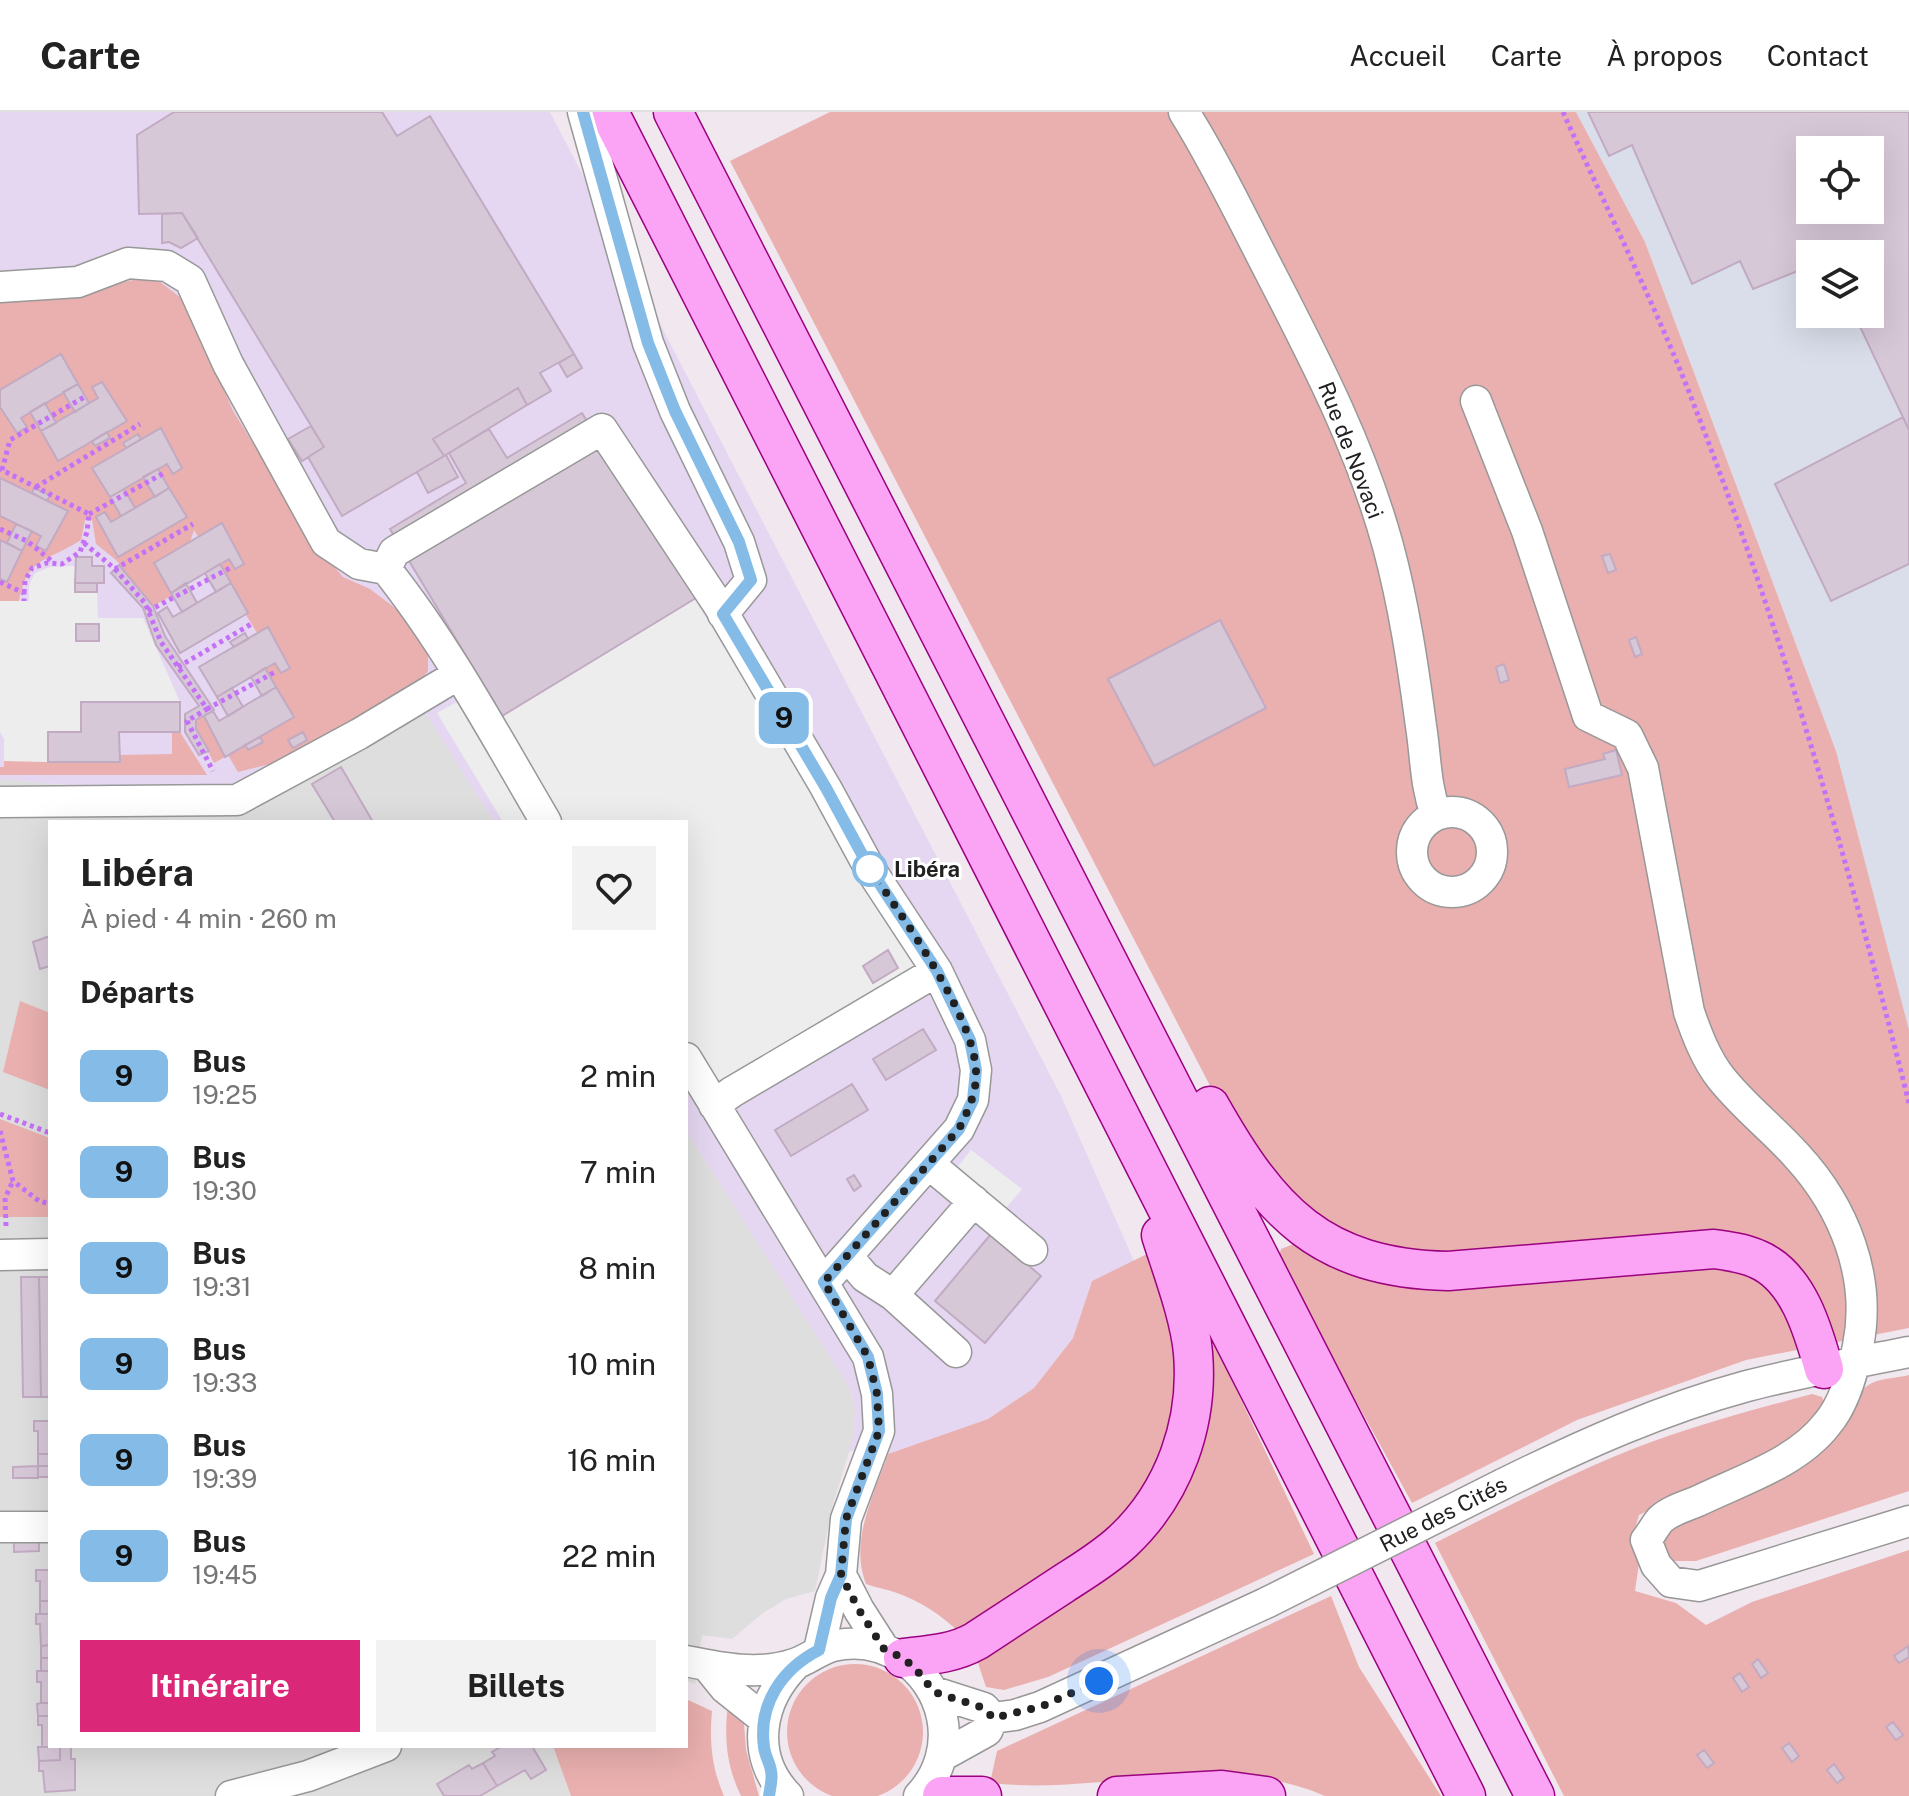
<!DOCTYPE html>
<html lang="fr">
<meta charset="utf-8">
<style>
:root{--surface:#fff;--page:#f2f2f2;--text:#222;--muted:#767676;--line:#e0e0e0;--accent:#db2777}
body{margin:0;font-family:"Public Sans",sans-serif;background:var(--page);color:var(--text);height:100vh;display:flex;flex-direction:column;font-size:30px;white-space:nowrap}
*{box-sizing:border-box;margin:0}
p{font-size:26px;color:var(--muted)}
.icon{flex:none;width:44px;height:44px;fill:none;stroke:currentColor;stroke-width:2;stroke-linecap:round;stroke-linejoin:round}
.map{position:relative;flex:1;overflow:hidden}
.details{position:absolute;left:48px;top:708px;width:640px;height:928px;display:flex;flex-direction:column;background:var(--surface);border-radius:0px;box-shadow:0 8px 32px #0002}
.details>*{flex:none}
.badge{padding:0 16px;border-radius:12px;font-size:28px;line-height:52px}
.controls{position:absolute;left:1796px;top:24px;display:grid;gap:16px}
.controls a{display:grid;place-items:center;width:88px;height:88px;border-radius:0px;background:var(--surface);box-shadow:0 8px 32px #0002;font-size:40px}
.you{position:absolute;width:40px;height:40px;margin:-20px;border:6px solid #fff;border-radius:50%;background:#1a73e8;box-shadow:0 0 0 12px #1a73e833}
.map>.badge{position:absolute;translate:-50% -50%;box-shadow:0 0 0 4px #fff}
h2{padding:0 32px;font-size:30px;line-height:72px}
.round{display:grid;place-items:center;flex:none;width:84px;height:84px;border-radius:0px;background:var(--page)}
.summary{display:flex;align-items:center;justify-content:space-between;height:136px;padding:0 32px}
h1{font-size:38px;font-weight:700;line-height:60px}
.action{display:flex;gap:16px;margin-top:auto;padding:16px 32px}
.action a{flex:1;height:92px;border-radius:0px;background:var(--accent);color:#fff;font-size:32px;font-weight:700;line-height:92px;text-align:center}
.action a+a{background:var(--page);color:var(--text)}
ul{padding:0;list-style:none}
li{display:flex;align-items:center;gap:24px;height:96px;padding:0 32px}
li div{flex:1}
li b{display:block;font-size:30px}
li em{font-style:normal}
li .badge{min-width:88px;font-weight:700;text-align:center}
header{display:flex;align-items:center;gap:48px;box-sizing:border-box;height:112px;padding:0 40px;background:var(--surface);border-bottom:2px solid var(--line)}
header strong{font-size:38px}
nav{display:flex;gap:44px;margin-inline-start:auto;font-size:28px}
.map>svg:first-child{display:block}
.residential{fill:#dededf}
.commercial{fill:#e5d7f1}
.industrial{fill:#d9deea;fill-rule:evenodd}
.grass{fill:#e9b0af}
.parking{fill:#ededed}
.building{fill:#d7c8d8;stroke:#c1aac2;stroke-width:2;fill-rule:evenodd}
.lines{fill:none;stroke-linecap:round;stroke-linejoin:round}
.minor-casing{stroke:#989898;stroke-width:33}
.major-casing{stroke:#9b0280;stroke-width:41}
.path{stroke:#c471f8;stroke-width:5;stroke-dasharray:4 4;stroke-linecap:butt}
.minor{stroke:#fff;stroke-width:30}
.major{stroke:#fba3f4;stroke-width:38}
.minor-bridge-casing{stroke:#989898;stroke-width:33;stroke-linecap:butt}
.minor-bridge{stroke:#fff;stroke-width:30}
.line-casing{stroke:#fff;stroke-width:18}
.line{stroke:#85bce7;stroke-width:12}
.walk{stroke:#212121;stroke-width:8;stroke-dasharray:0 14.4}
.stop-dot{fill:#fff;stroke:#85bce7;stroke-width:4}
.labels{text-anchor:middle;stroke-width:6;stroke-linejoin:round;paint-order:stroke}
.street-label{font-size:22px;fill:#212121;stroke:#fff}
.stop-label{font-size:22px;font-weight:bold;fill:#212121;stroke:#fff;text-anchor:start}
</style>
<header>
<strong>Carte</strong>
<nav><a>Accueil</a><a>Carte</a><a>À propos</a><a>Contact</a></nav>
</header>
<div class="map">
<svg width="1909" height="1684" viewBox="0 0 1909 1684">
<rect width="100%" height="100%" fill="#f1e7ef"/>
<path class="residential" d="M406 570 494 710H50V1634H553L571 1684H0V667L237 688Z
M686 1018 850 1276 855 1298 854 1324 833 1392 815 1479 786 1487 763 1501 732 1527 702 1523 695 1572 686 1569Z"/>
<path class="commercial" d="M0 0H550L1061 984 1134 1149 1092 1169 1073 1226 1034 1276 988 1307 888 1342 849 1339 854 1324 855 1298 850 1276 686 1018V710H494L406 570 237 688 0 667Z"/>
<path class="industrial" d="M1576 0H1909V918L1836 639 1645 130ZM1810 38H1870V98H1810ZM1810 142H1870V202H1810Z"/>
<path class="grass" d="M830 0H1576L1645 130 1836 639 1909 918V1216L1746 1248 1577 1308 1412 1391 1278 1147 1281 1137 1296 1131 1233 1018 730 49Z
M137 167 160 170 181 186 194 207 233 299 318 436 343 465 370 477 403 502 428 539V559L416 574 279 650 238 660 228 643 245 633 248 638 262 630 257 620 289 604 247 530 257 521 194 418 173 483 153 494 116 448 96 432 92 408H85L81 428C47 450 28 444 19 489H0V183L93 178Z
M204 604 225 645 214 651 196 617V608Z
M172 620H180L207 663H0V655H4V649L119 650V643L172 642Z
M20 889 50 901V978L3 960Z
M0 1007 50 1026V1105H0Z
M1147 1142 1176 1212V1290L1161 1355 1106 1424 997 1499 957 1518C939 1502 920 1489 897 1481 887 1477 876 1476 866 1472 849 1429 874 1383 888 1342L988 1307 1034 1276 1073 1226 1092 1169Z
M1206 1233H1215L1314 1442 1048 1565 1004 1578 986 1575 977 1548 1143 1427Z
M1909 1263V1379L1696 1449H1673C1662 1438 1661 1430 1665 1416 1716 1391 1787 1364 1831 1331 1850 1316 1850 1281 1872 1271 1883 1266 1898 1266 1909 1263Z
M1812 1282 1822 1285 1825 1292 1796 1329 1639 1403 1634 1420 1639 1451 1635 1479 1676 1491 1706 1513 1752 1490 1909 1438V1684H1564L1435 1431C1494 1401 1552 1371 1613 1345 1677 1318 1745 1300 1812 1282Z
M1331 1484 1359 1555 1441 1684H1325C1220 1638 1100 1684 990 1671L997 1639Z
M787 1620a68 68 0 1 1 136 0a68 68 0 1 1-136 0Z
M686 1587 712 1599C709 1629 712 1657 724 1684H571L553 1634H686Z
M728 1592 744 1612 746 1638 759 1684H741C726 1653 724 1625 728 1592Z"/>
<path class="parking" d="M582 301 919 857 718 976 710 962 686 976V710H503L437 601 484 575 390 417Z
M75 454V480H97L98 506H143L180 590H82L81 620H48V650L4 649V627L0 620V489H29V473L35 461 50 455Z
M971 1038 1022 1077 1006 1096 956 1057Z"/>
<path class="building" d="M174 0H382L397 24 430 4 574 242 540 261 551 279 527 293 518 276 433 327 444 344 342 404 308 345 324 335 182 101 139 102 137 23Z
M1588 0H1909V318L1854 202H1870V142H1810V176L1800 158 1753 177 1740 149 1692 172 1632 33 1609 44ZM1810 38H1870V98H1810Z
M182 101 198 126 181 136 169 130 162 131V102Z
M61 242 78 272 21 306 27 315 17 321 0 295V278Z
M574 242 582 256 567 265 559 251Z
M102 270 127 309 58 349 41 319 98 286 92 275Z
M78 272 89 291 75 300 63 280Z
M518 276 527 293 444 344 433 327Z
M45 291 56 311 41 319 30 300Z
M582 301 696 486 502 604 390 417 466 371 449 341 489 317 507 346Z
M1903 305 1909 318V452L1831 489 1775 372Z
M311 314 324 335 302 349 288 327Z
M161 316 182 356 173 362 167 352 110 385 92 356Z
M107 320 110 326 95 334 92 329Z
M138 322 141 327 126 336 123 331Z
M446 343 458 365 428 381 417 360Z
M158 357 169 376 155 385 143 365Z
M0 366 68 399 46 439 36 434 41 424 0 404Z
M34 376 50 383 47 389 32 381Z
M169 376 187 405 118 445 96 405 105 400 111 410Z
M124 377 135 396 121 404 110 385Z
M222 411 244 452 235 457 229 447 171 481 154 451Z
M16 412 32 419 22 439 7 431Z
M0 428 22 439 7 470 0 467Z
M1610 442 1616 458 1608 461 1602 444Z
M76 445H92V454H104V471H75Z
M220 452 231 471 216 480 205 461Z
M119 453 153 494 165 524 214 598 196 608V617L209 639 199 643 185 620V602L199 594 156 533 143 496 111 461Z
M75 471H97V480H75Z
M186 471 197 491 182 500 171 481Z
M231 471 248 501 180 541 158 501 167 495 173 505Z
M1220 508 1266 596 1154 654 1108 567Z
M76 512H99V529H76Z
M268 515 290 556 281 561 275 551 217 585 199 555Z
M245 521 248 527 234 535 230 530Z
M1636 525 1642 542 1635 545 1629 528Z
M1504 552 1509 568 1500 571 1496 555Z
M265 556 276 575 262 584 251 565Z
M276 575 294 605 225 645 204 604 213 599 219 609Z
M232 576 243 595 228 604 217 585Z
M81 590H180V620H119L120 650H48V620H81Z
M303 620 307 628 293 636 288 628Z
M260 625 263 630 248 638 245 633Z
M1616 638 1622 663 1569 675 1565 657 1605 647 1603 642Z
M341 655 373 710H335L312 672Z
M50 824V854L40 857 33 830Z
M888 838 898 856 873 871 863 854Z
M923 917 936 938 886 968 873 947Z
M852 972 868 998 791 1044 775 1018Z
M854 1063 861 1074 854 1079 847 1067Z
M991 1122 1041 1164 985 1231 935 1189Z
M21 1165H39L41 1285H23Z
M39 1165H50V1285H41Z
M34 1309H50V1342H38V1319H34Z
M38 1342H50V1354H38Z
M38 1354H50V1365H38Z
M38 1354V1366H13V1355Z
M14 1428H39V1439L14 1440Z
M36 1458H50V1489H40V1469H36Z
M40 1489H50V1502H40Z
M36 1502H50V1533L41 1534 40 1512H36Z
M50 1533V1546H41V1534Z
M1908 1534 1909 1545 1899 1551 1894 1544Z
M41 1546H50V1559H41Z
M1758 1547 1768 1561 1761 1566 1752 1552Z
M37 1559H50V1591H41V1570H37Z
M1740 1561 1749 1575 1742 1580 1733 1566Z
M41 1591H50V1604H38L37 1592Z
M38 1604H50V1634H73L42 1635V1613H38Z
M1893 1610 1903 1623 1896 1628 1886 1615Z
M1789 1631 1799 1644 1792 1650 1782 1636Z
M71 1634V1647H75V1678L45 1680 43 1659H39V1649L60 1648V1635Z
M502 1634H532L546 1658 531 1667 525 1658 497 1674 483 1651 495 1644 492 1640Z
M38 1635H60V1648L39 1649Z
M1704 1638 1714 1651 1707 1656 1697 1643Z
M483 1651 497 1674 480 1684H444L437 1672 469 1653 472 1657Z
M1834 1652 1844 1666 1837 1671 1827 1658Z"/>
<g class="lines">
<defs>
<path id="minor" d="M583 0 648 231 675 299 739 430 751 468 723 502
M1184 0C1217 53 1244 110 1273 166 1318 253 1362 339 1388 434 1404 493 1413 554 1421 614 1426 646 1425 672 1436 703
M0 175 78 170 128 151 167 154 190 168 228 252 326 430 359 452 386 457C448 535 496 625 546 710
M1476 289 1527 419 1588 604 1627 623 1643 656 1689 900C1697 923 1706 947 1721 966 1744 995 1773 1017 1797 1044 1844 1095 1872 1165 1858 1234 1853 1260 1845 1291 1827 1312 1797 1351 1741 1368 1698 1389 1686 1394 1669 1399 1660 1408 1655 1414 1651 1422 1646 1428L1656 1453 1671 1470 1699 1474 1909 1409
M386 457 394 440 602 317 719 494 826 676 870 757 937 859 970 928 976 958 973 988 959 1017 824 1170
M0 690 237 688 359 622 459 562
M1412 740a40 40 0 1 1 80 0a40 40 0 1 1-80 0Z
M686 946 868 1245 877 1282 879 1319 846 1407 841 1463 831 1486 819 1538
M714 993 732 980 937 859
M929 1052 1032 1138
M0 1143 50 1142
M847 1144 865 1165 893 1183 956 1240
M893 1183 974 1089
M1503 1372C1582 1333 1662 1297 1747 1274 1800 1260 1855 1251 1909 1240
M0 1415H50
M841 1463 859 1498 884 1537
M686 1549C721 1556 759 1564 794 1552 808 1548 818 1538 833 1534 883 1522 932 1556 942 1605 948 1634 939 1663 919 1684
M708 1555 725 1576 764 1607
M934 1580 984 1596 993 1606
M993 1606 1015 1603 1040 1595 1268 1490
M942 1644 987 1619 993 1606
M231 1684 308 1664 386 1634
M788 1684C749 1644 759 1589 796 1552"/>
<path id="major" d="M609 0 1466 1684
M673 0 1535 1684
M1210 994C1270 1100 1320 1156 1448 1159L1714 1137C1729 1139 1744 1141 1757 1147 1798 1164 1813 1218 1824 1257
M903 1546C929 1543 953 1542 976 1529 1005 1510 1034 1491 1063 1472 1083 1459 1105 1446 1123 1429 1174 1381 1199 1311 1193 1241 1190 1205 1172 1158 1161 1123
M942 1684H982
M1117 1684 1222 1678 1266 1684"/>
</defs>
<use href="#minor" class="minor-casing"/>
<use href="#major" class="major-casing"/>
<path class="path" d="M1563 0C1607 98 1658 198 1696 298 1784 524 1850 757 1909 991
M36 375 140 312
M89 402 166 360
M0 417 27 429 53 450
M84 431 115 457 193 412
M115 457 145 491 161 530 207 597 187 609 213 659
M0 470 24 481V489
M24 481 25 469 32 456 47 451 62 452 80 440 87 420 89 402 2 358 10 328 86 284
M148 499 230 456
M178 555 253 511
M207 597 275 560
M0 1002 50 1021
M0 1019 13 1069 39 1089 50 1092
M6 1114 5 1086 13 1069"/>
<use href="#minor" class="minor"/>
<use href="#major" class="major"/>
<defs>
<path id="minor-bridge" d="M1268 1490 1503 1372"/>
</defs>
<use href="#minor-bridge" class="minor-bridge-casing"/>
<use href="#minor-bridge" class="minor-bridge"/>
</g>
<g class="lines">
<defs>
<path id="line" d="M583 0 648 231 675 299 739 430 751 468 723 502 826 676 870 757 937 859 970 928 976 958 973 988 959 1017 824 1170 868 1245 877 1282 879 1319 846 1407 841 1463 831 1486 819 1538C782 1557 758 1592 764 1635 765 1644 770 1651 771 1659 773 1666 770 1676 769 1684"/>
</defs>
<use href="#line" class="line-casing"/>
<use href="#line" class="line"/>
<path class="walk" d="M870 757C901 803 974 904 976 959 977 981 968 998 959 1017L824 1170 868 1245 877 1282 879 1319 846 1407 841 1463 859 1498 884 1537 903 1546 915 1556 934 1580 984 1596 993 1606 1040 1595 1099 1569"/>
</g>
<circle class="stop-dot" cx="870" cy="757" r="16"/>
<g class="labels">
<g class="street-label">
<text transform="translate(1351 338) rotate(69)" y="8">Rue de Novaci</text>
<text transform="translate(1443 1402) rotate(-27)" y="8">Rue des Cités</text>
</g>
<g class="stop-label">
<text x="894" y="765">Libéra</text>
</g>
</g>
</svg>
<div class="controls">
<a><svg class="icon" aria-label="locate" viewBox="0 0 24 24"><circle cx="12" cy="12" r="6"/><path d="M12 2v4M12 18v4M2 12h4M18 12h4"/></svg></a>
<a><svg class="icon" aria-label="layers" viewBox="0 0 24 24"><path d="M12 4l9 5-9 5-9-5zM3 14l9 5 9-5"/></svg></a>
</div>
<div class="you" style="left:1099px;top:1569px"></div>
<b class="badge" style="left:784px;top:606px;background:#85bce7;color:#111">9</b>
<section class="details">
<div class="summary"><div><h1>Libéra</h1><p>À pied · 4 min · 260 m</p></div><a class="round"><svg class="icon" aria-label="heart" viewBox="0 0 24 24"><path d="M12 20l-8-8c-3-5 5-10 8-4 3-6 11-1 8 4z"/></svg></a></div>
<h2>Départs</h2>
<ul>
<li><span class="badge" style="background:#85bce7;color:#111">9</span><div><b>Bus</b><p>19:25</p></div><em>2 min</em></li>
<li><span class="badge" style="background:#85bce7;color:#111">9</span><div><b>Bus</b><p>19:30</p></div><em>7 min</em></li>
<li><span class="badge" style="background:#85bce7;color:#111">9</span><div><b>Bus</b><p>19:31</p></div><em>8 min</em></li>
<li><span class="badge" style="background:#85bce7;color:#111">9</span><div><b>Bus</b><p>19:33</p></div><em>10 min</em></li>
<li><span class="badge" style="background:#85bce7;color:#111">9</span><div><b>Bus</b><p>19:39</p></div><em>16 min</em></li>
<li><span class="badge" style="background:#85bce7;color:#111">9</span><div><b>Bus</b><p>19:45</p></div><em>22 min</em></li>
</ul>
<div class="action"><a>Itinéraire</a><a>Billets</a></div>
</section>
</div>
